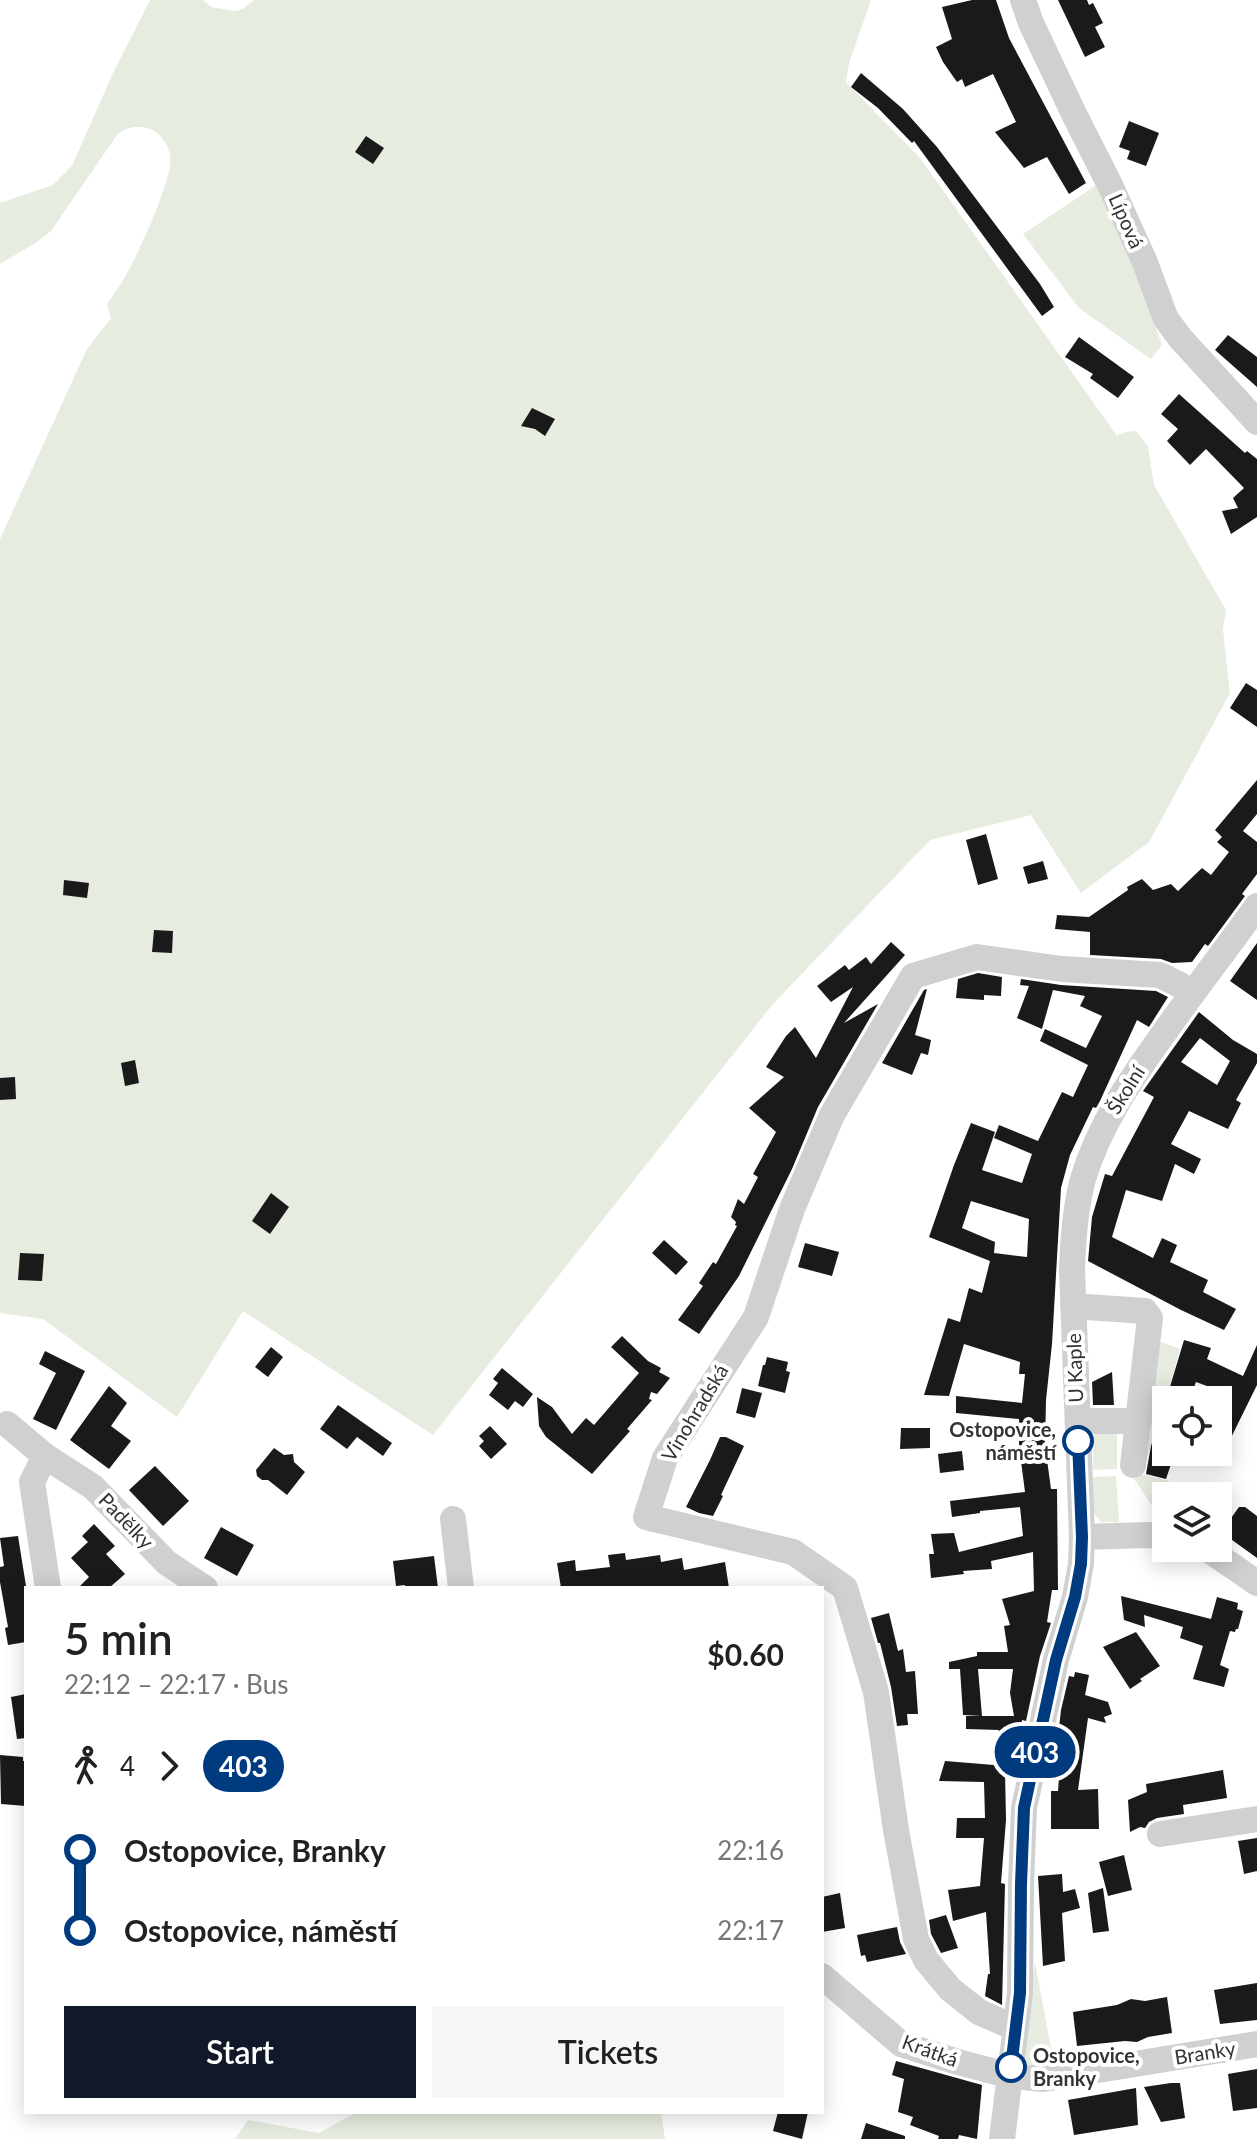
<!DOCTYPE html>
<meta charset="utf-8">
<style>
:root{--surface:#fff;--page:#f6f6f6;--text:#202124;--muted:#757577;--accent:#111827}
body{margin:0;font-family:Lato,sans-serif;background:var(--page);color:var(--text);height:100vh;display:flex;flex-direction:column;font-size:30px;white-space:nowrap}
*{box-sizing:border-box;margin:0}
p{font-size:26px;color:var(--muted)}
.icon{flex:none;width:44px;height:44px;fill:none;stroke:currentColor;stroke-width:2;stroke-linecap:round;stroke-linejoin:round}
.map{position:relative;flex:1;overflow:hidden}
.sheet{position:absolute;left:24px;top:1586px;width:800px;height:528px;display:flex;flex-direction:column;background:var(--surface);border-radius:0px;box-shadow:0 4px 20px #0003}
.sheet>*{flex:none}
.badge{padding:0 16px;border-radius:26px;font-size:28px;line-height:52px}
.tools{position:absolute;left:1152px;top:1386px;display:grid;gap:16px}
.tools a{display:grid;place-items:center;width:80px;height:80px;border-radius:0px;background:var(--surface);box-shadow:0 4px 20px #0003;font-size:40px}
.map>.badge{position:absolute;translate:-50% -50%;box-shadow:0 0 0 4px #fff}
.legs{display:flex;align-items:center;gap:12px;height:88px;padding:0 40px;font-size:26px}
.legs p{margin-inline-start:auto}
.summary{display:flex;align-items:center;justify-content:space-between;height:136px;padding:0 40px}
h1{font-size:44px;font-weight:600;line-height:60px}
.cta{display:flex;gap:16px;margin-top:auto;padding:16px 40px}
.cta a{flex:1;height:92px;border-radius:0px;background:var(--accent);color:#fff;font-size:32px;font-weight:600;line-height:92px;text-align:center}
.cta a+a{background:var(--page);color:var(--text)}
ul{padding:0 40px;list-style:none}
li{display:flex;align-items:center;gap:28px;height:80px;font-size:30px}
li i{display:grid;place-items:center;width:12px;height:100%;margin:0 10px;background:currentColor}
li i::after{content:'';width:20px;height:20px;margin:-10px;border:6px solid;border-radius:50%;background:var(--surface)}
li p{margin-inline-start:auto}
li:first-child i{background:linear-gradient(#0000 50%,currentColor 0)}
li:last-child i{background:linear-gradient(currentColor 50%,#0000 0)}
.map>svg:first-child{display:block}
.green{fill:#e6ecdf}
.building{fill:#1a1a1a;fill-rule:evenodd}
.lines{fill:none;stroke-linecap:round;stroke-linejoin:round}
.minor{stroke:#d0d0d0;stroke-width:26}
.line-1-casing{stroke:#fff;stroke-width:18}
.line-1{stroke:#003b80;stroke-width:12}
.stop-1-dot{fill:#fff;stroke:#003b80;stroke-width:4}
.labels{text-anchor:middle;stroke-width:8;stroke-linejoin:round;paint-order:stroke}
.street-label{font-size:20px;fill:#333;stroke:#fff}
.stop-label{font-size:20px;font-weight:bold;fill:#333;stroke:#fff;text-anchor:end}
</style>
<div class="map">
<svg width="1257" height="2139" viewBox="0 0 1257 2139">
<rect width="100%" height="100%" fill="#fff"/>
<path class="green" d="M150 0H203L211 7 235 11 243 9 254 0H871L849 63 846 82 920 158 1117 436 1125 432 1136 431 1148 447 1154 485 1226 610 1223 630 1230 693 1149 842 1081 893 1031 815 930 840 772 1005 433 1435 243 1311 177 1417 43 1319 0 1313V539L87 349 111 318 107 304C113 295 119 287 125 277 137 256 175 176 170 154 168 145 160 133 152 130 139 124 126 127 117 135L51 231 37 242 0 264V203L53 185 72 166 113 73Z
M1102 185 1133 263 1162 345 1151 359 1079 308 1023 234 1095 186Z
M1154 1339 1180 1349 1160 1420 1141 1474 1168 1481 1164 1514 1162 1515 1158 1514 1134 1479 1145 1414Z
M1117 1425V1469L1093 1470 1094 1426Z
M1116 1476 1119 1522H1101L1093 1512 1091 1477Z
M1035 1962 1055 2070H1019Z
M357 2112H661L665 2139H235L248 2120 319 2133Z"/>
<path class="building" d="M972 0H996L1009 38 1086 183 1069 194 1047 157 1024 168 995 132 1016 122 993 74 965 87 962 79 957 82 943 62 936 47 952 39 942 7Z
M1058 0H1087L1089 5 1093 3 1103 23 1095 27 1105 47 1085 57Z
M861 73 903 109 937 147 1040 284 1054 307 1042 316 914 141 912 143 878 108 851 87Z
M1129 121 1159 133 1146 166 1127 159 1130 151 1119 147Z
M366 136 384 148 373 164 355 152Z
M1228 335 1257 357V387L1215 350Z
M1079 337 1134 377 1118 398 1090 378 1093 374 1065 357Z
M1179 394 1245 453 1247 451 1257 459V517L1231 534 1222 511 1238 508 1233 498 1244 488 1206 449 1190 465 1167 441 1178 429 1161 414Z
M532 408 555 419 545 436 535 429 521 426Z
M1246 683 1257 690V727L1230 708Z
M1257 780V814L1243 831 1257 842V874L1242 894 1245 896 1220 930 1208 946 1205 944 1192 962 1172 963 1161 959 1090 955V932L1055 929 1057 915 1089 917 1128 890 1127 887 1142 879 1153 890 1171 884 1178 891 1202 868 1211 875 1229 852 1217 842 1222 837 1215 830Z
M986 834 998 879 978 885 966 840Z
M1043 861 1048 879 1028 884 1023 867Z
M64 880 89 883 87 898 63 895Z
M154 930 173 931 172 953 152 952Z
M891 942 905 955 844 1023 878 1004 818 1107 792 1169 739 1276 699 1334 678 1320 703 1286 699 1283 713 1262 716 1264 737 1226 735 1225 736 1222 731 1217 738 1199 744 1204 758 1177 753 1174 776 1132 749 1108 784 1077 766 1067 786 1036 795 1027 816 1058 853 987 831 1002 817 986 845 965 849 970 866 957 871 964Z
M1257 943V1000L1230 981Z
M978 973 1002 977 1001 996 984 995V1000L956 998 958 979Z
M1021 979 1061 985 1156 991 1168 997 1149 1027 1137 1020 1100 1101 1096 1108 1093 1107 1070 1155 1061 1188 1052 1344 1046 1400 1045 1445 1051 1489H1057L1058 1590H1052L1047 1622 1051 1623 1040 1656 1026 1721 1022 1720 1015 1771H1005L1006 1820 1001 1883 1005 1884 1002 2005 985 1996 988 1974H990L986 1912 953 1921 948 1890 980 1886 984 1838H956L957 1818H985L984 1782 939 1781 945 1761 994 1765 999 1730 966 1729V1716H1014L1010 1693 1013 1669H978L982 1716 963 1715 960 1669H949V1662L977 1656V1652H1008L1004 1626 1010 1625 1002 1599 1034 1591 1033 1552 991 1561 992 1569 963 1571 964 1574 931 1578 929 1554H934L931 1534 954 1533 959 1552 1023 1536 1020 1507 980 1511V1513L952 1517 950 1501 1025 1492 1019 1446V1419L956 1413V1396L1022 1403 1025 1374H1019L1020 1362 964 1344 949 1396 924 1395 948 1318 960 1322 969 1288 982 1293 990 1261 929 1237 954 1165 971 1123 995 1132 982 1170 1022 1183 1032 1154 994 1138 999 1125 1038 1141 1062 1092 1073 1097 1088 1065 1040 1041 1045 1029 1086 1048 1102 1016 1080 1006 1085 996 1053 990 1042 1029 1017 1018 1029 986 1020 985ZM971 1201 1029 1219 1027 1257 994 1253 995 1242 962 1228Z
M927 989 915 1035 931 1040 928 1055 921 1053 912 1075 882 1063 924 990Z
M1199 1012 1233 1040 1257 1054V1063L1236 1100 1241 1103 1228 1129 1189 1111 1171 1144 1201 1159 1194 1174 1175 1164 1162 1201 1126 1190 1112 1237 1153 1258 1162 1238 1177 1245 1170 1262 1208 1280 1203 1292 1236 1309 1224 1330 1181 1310 1088 1261 1092 1217 1105 1174 1112 1176 1154 1097 1143 1091ZM1200 1038 1230 1061 1217 1085 1181 1062Z
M135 1060 139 1083 125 1086 121 1063Z
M15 1077 16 1099 0 1100V1078Z
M271 1193 289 1207 270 1234 252 1221Z
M664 1240 688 1262 676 1275 652 1253Z
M805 1243 839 1252 832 1276 798 1267Z
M20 1253 44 1254 42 1281 18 1280Z
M622 1336 648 1361 661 1368 659 1372 670 1378 657 1394 651 1392 649 1399 652 1400 627 1429 630 1431 592 1474 546 1437 539 1426 537 1397 552 1407 572 1434 586 1418 594 1425 639 1373 611 1347Z
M1184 1340 1211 1348 1207 1359 1243 1376 1257 1345V1385L1218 1464V1423L1229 1394 1196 1382 1189 1400H1166Z
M271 1347 283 1357 268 1377 255 1367Z
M45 1351 85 1371 56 1430 33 1419 56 1373 39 1364Z
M767 1357 788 1362 786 1371 790 1372 785 1393 758 1386 763 1365H765Z
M502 1368 533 1394 523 1407 515 1401 508 1410 489 1395 498 1383 493 1379Z
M1112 1372 1114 1405H1093L1092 1382Z
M109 1386 127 1403 111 1426 131 1441 109 1469 70 1440Z
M742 1388 762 1393 755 1418 736 1413Z
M338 1405 392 1443 383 1456 357 1437 347 1449 320 1429Z
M1163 1410H1166V1452H1175L1166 1479 1146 1474 1151 1446Z
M490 1426 507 1444 491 1459 479 1446 484 1441 479 1436Z
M901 1428H930V1448L900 1449Z
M720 1437H726L744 1446 721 1495 723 1496 713 1516 699 1513 686 1507 710 1460Z
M274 1448 284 1455 293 1454 294 1462 305 1472 287 1495 268 1480H262L257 1476 256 1470Z
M962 1451 964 1470 940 1473 938 1454Z
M155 1466 189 1501 163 1526 129 1490Z
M1239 1507H1245L1257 1516V1558L1221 1532Z
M94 1524 115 1546 106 1554 125 1574 109 1588H78L89 1577 71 1558 88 1542 82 1536Z
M221 1527 254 1545 237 1576 204 1558Z
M18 1536 26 1586V1642L8 1645 5 1628 8 1627 0 1582V1567L4 1566 0 1538Z
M625 1553 626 1560 660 1555 661 1562 682 1558 684 1570 725 1562 729 1588H561L557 1563 575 1560 576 1571 610 1567 608 1555Z
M434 1556 438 1588H405V1585L396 1586 393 1561Z
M1121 1596 1211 1619 1217 1597 1238 1603 1237 1609 1243 1611 1238 1629H1236L1235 1632 1230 1631 1220 1665 1229 1669 1224 1687 1193 1679 1203 1646 1180 1638 1183 1627 1144 1615 1145 1627 1124 1620Z
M889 1613 898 1651 903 1649 906 1672 915 1671 918 1714H907L908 1725 897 1726 891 1687 880 1643H878L871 1618Z
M1136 1632 1160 1666 1140 1679 1142 1681 1130 1689 1103 1647Z
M1075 1672 1089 1675 1085 1695 1108 1702 1112 1714 1104 1717 1106 1723 1088 1718 1078 1790 1098 1789 1099 1829H1051V1791H1058L1060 1764 1055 1763 1061 1710 1069 1676 1074 1677Z
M26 1694V1738L17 1739 11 1697Z
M0 1755 23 1757V1761H26V1806L1 1804Z
M1223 1770 1227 1798 1183 1805 1184 1814 1157 1818 1149 1822 1145 1828 1140 1827 1130 1832 1128 1800 1147 1792 1146 1784Z
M1257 1838V1871L1244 1874 1238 1841Z
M1124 1855 1132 1890 1108 1896 1099 1862Z
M1062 1874 1063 1892 1075 1889 1080 1908 1062 1913 1065 1961 1043 1966 1038 1876Z
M1103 1888 1109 1931 1093 1933 1088 1893Z
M840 1893 845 1928 822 1932V1897Z
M946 1915 958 1948 941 1953 931 1934 929 1920Z
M897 1927 900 1942 906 1954 867 1962 865 1955 861 1956 857 1935Z
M1257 1983V2020L1220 2024 1214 1990Z
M1167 1997 1172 2033 1148 2037 1137 2042 1125 2041 1077 2046 1073 2012 1117 2005 1131 1999 1145 2001Z
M896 2061 982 2085 977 2139 959 2135 958 2139H938L939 2136 910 2125 913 2117 898 2112 904 2079 892 2075Z
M1257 2069V2108L1233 2111 1228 2074Z
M1171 2083H1180L1185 2118 1161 2122 1144 2087Z
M1136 2088 1138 2125 1074 2135 1068 2100Z
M778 2112H808L802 2139 773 2131Z
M866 2123 905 2136V2139H861Z"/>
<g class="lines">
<path class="minor" d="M1023 0 1031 23 1074 114 1110 185 1144 260 1166 319 1181 339 1257 422
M1073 1306 1145 1311 1150 1318 1133 1465
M1088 1421H1139
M7 1424 45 1456 93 1487 167 1563 205 1588
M45 1456 32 1482 48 1588
M453 1519 461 1588
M1082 1537 1148 1535 1166 1536
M1206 1548 1257 1583
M1160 1834 1257 1819
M822 1976 901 2044 958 2062 1011 2076 1043 2079 1257 2044
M1015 2028 979 2012 950 1989 926 1960 916 1939 896 1830 876 1692 845 1588 793 1552 646 1517 665 1458 756 1317 792 1209 832 1115 913 976 977 957 1062 969 1160 975 1180 985 1191 994
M1002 2139 1020 1993 1021 1884 1024 1808 1056 1660 1075 1597 1081 1564 1082 1537 1072 1270C1073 1239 1075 1208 1083 1179 1098 1128 1129 1082 1159 1040 1191 994 1225 951 1257 906"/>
</g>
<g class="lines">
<defs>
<path id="line-1" d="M1011 2067 1020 1993 1021 1884 1024 1808 1056 1660 1075 1597 1081 1564 1082 1537 1078 1441"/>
</defs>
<use href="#line-1" class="line-1-casing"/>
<use href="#line-1" class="line-1"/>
</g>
<g class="stop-1-dot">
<circle cx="1078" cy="1441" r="14"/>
<circle cx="1011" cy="2067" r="14"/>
</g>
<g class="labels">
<g class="street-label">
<text transform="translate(1126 221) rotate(66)" y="7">Lípová</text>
<text transform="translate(1126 1090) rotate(-58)" y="7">Školní</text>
<text transform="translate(1075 1368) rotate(-92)" y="7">U Kaple</text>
<text transform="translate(695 1413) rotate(-59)" y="7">Vinohradská</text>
<text transform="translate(126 1521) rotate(46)" y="7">Padělky</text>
<text transform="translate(930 2051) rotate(20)" y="7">Krátká</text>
<text transform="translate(1205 2053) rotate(-9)" y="7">Branky</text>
</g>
<g class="stop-label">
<text x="1056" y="1437">Ostopovice,<tspan x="1056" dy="23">náměstí</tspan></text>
<text x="1033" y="2063" text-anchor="start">Ostopovice,<tspan x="1033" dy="23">Branky</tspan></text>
</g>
</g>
</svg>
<div class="tools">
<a><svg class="icon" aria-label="locate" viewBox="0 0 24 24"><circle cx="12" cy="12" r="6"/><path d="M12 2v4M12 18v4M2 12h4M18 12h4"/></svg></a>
<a><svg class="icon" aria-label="layers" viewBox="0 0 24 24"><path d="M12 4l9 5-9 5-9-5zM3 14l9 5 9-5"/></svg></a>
</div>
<b class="badge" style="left:1035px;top:1752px;background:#003b80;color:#fff">403</b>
<section class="sheet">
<div class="summary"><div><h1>5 min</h1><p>22:12 – 22:17 · Bus</p></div><b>$0.60</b></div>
<div class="legs"><svg class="icon" aria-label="walk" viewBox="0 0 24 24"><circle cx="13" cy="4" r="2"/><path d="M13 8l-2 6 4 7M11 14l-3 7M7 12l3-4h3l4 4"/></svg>4<svg class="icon" aria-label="forward" viewBox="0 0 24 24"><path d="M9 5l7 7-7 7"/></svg><b class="badge" style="background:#003b80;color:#fff">403</b></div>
<ul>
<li><i style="color:#003b80"></i><b>Ostopovice, Branky</b><p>22:16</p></li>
<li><i style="color:#003b80"></i><b>Ostopovice, náměstí</b><p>22:17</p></li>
</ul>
<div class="cta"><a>Start</a><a>Tickets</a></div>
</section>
</div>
